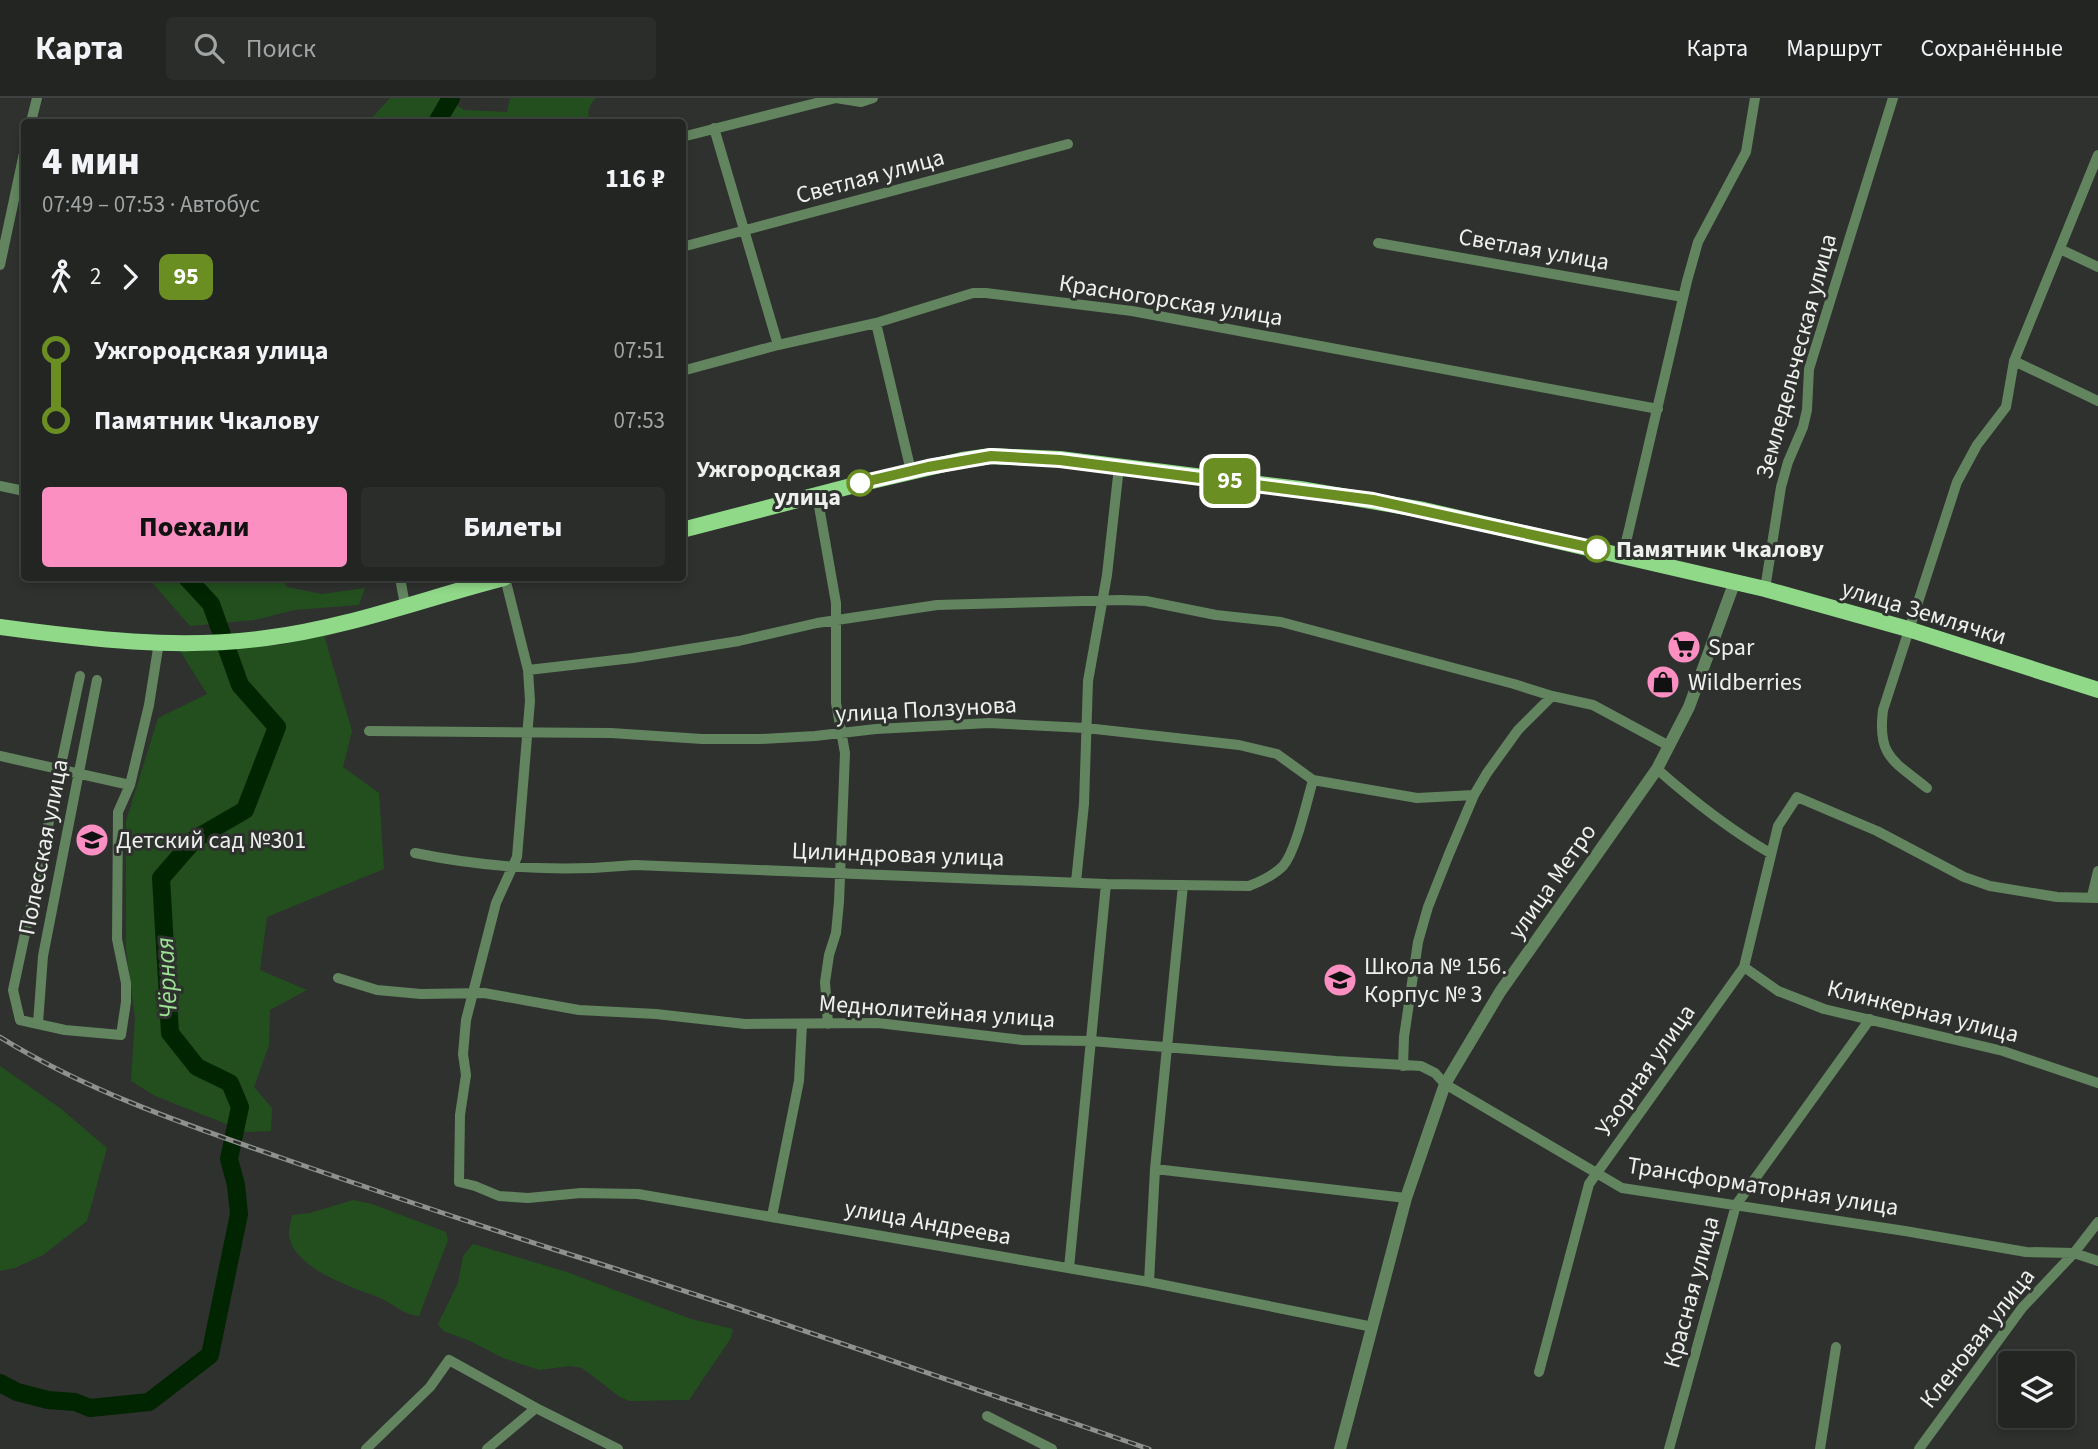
<!DOCTYPE html>
<html lang="ru">
<meta charset="utf-8">
<style>
:root{--surface:#222522;--page:#2a2d2a;--text:#f1f3f6;--muted:#a2a5a5;--line:#3f4240;--accent:#fc8fc1}
body{margin:0;font-family:"Source Sans 3",sans-serif;background:var(--page);color:var(--text);height:100vh;display:flex;flex-direction:column;font-size:26px;white-space:nowrap}
*{box-sizing:border-box;margin:0}
p{font-size:23px;color:var(--muted)}
.icon{flex:none;width:38px;height:38px;fill:none;stroke:currentColor;stroke-width:2;stroke-linecap:round;stroke-linejoin:round}
.map{position:relative;flex:1;overflow:hidden}
.sheet{position:absolute;left:21px;top:21px;width:665px;height:462px;display:flex;flex-direction:column;background:var(--surface);border-radius:7px;box-shadow:0 4px 10px #0003,0 0 0 2px var(--line)}
.sheet>*{flex:none}
.badge{padding:0 14px;border-radius:10px;font-size:24px;line-height:46px}
.buttons{position:absolute;left:1998px;top:1253px;display:grid;gap:14px}
.buttons a{display:grid;place-items:center;width:77px;height:77px;border-radius:7px;background:var(--surface);box-shadow:0 4px 10px #0003,0 0 0 2px var(--line);font-size:35px}
.map>.badge{position:absolute;translate:-50% -50%;box-shadow:0 0 0 4px #fff}
.legs{display:flex;align-items:center;gap:10px;height:77px;padding:0 21px;font-size:23px}
.legs p{margin-inline-start:auto}
.headline{display:flex;align-items:center;justify-content:space-between;height:119px;padding:0 21px}
h1{font-size:38px;font-weight:800;line-height:52px}
.cta{display:flex;gap:14px;margin-top:auto;padding:14px 21px}
.cta a{flex:1;height:80px;border-radius:7px;background:var(--accent);color:#111;font-size:28px;font-weight:800;line-height:80px;text-align:center}
.cta a+a{background:var(--page);color:var(--text)}
ul{padding:0 21px;list-style:none}
li{display:flex;align-items:center;gap:24px;height:70px;font-size:26px}
li i{display:grid;place-items:center;width:10px;height:100%;margin:0 9px;background:currentColor}
li i::after{content:'';width:18px;height:18px;margin:-9px;border:5px solid;border-radius:50%;background:var(--surface)}
li p{margin-inline-start:auto}
li:first-child i{background:linear-gradient(#0000 50%,currentColor 0)}
li:last-child i{background:linear-gradient(currentColor 50%,#0000 0)}
header{display:flex;align-items:center;gap:42px;box-sizing:border-box;height:98px;padding:0 35px;background:var(--surface);border-bottom:2px solid var(--line)}
header strong{font-size:33px}
nav{display:flex;gap:38px;margin-inline-start:auto;font-size:24px}
.search{width:490px;height:63px;background:var(--page);display:flex;align-items:center;gap:18px;box-sizing:border-box;padding:0 24px;border-radius:7px;color:var(--muted);font-size:26px}
.map>svg:first-child{display:block}
.green{fill:#234f1e}
.lines{fill:none;stroke-linecap:round;stroke-linejoin:round}
.river{stroke:#012500;stroke-width:18}
.minor{stroke:#62845e;stroke-width:10}
.tertiary{stroke:#62845e;stroke-width:12}
.primary{stroke:#90d988;stroke-width:16}
.rail-casing{stroke:#8e918e;stroke-width:5}
.rail{stroke:#2e312e;stroke-width:2.5;stroke-dasharray:8;stroke-linecap:butt}
.line-1-casing{stroke:#fff;stroke-width:16}
.line-1{stroke:#6b8e23;stroke-width:10}
.stop-1-dot{fill:#fff;stroke:#6b8e23;stroke-width:3.5}
.labels{text-anchor:middle;stroke-width:6;stroke-linejoin:round;paint-order:stroke}
.street-label{font-size:24px;fill:#eef0ee;stroke:#2e312e}
.stop-label{font-size:24px;font-weight:bold;fill:#eef0ee;stroke:#2e312e;text-anchor:end}
.poi-label{font-size:24px;fill:#eef0ee;stroke:#2e312e;text-anchor:start}
.water-label{font-size:26px;font-style:italic;fill:#9de295;stroke:#2e312e}
</style>
<header>
<strong>Карта</strong>
<div class="search"><svg class="icon" aria-label="search" viewBox="0 0 24 24"><circle cx="10" cy="10" r="6"/><path d="M15 15l6 6"/></svg>Поиск</div>
<nav><a>Карта</a><a>Маршрут</a><a>Сохранённые</a></nav>
</header>
<div class="map">
<svg width="2098" height="1351" viewBox="0 0 2098 1351">
<rect width="100%" height="100%" fill="#2e312e"/>
<path class="green" d="M390 0H447L464 12 507 14 510 0H596C588 7 588 14 589 24H368Z
M148 480H281L287 489 322 496 365 490 359 507 294 512 255 522 190 528Z
M324 537 352 633 343 669 379 695 384 771 267 819 260 872 307 892 270 912 269 947 254 989 272 1010 271 1033 247 1034 155 998 131 983 135 919 126 852V723L158 620 207 596 178 550 280 547Z
M0 968 60 1010 107 1050 87 1123 43 1157 15 1170 0 1173Z
M353 1102 372 1106 446 1134 448 1142 419 1218C404 1217 394 1206 380 1200 353 1189 295 1172 289 1138 288 1132 291 1123 292 1117L310 1115Z
M473 1146 567 1174 691 1221 733 1231 731 1240 689 1302 629 1303 620 1299 582 1270 570 1268 539 1272 503 1260 470 1243 443 1233 438 1226 458 1185 463 1158Z"/>
<g class="lines">
<path class="river" d="M437 24 451 0
M0 1285 17 1294 48 1302 75 1304 90 1310 149 1304 210 1257 239 1116 236 1087 229 1061 240 1009 230 985 197 969 170 935 161 780 195 741 245 712 277 629 240 587 211 506 187 480"/>
<path class="minor" d="M31 24 37 0
M714 30 778 247
M682 39 836 0 861 4 873 0
M1378 145 1683 199
M682 149 1068 46
M2060 151 2098 169
M0 167 24 55
M876 225 911 373
M2014 263 2098 303
M682 273 778 247 876 225 973 195H986L1132 213 1658 311
M0 388 24 393
M817 397 836 505V605L845 655 839 804 836 835 829 857 825 884 828 926
M1623 457 1687 183 1698 144 1746 54 1755 0
M400 480 405 507
M505 480 528 572 530 603 517 759 496 805 466 922 463 956 466 977 460 1017 459 1084 475 1088 499 1098 528 1100 581 1095 638 1096 1149 1184 1373 1229
M1765 491 1781 389 1788 364 1803 329 1807 312 1809 271 1893 0
M528 572 633 560 739 543 817 525 937 507 1121 502 1146 503 1216 517 1281 524 1514 586 1552 598 1593 607 1669 648
M80 578 13 892 20 922 65 932 121 937 126 904V885L117 841 118 714 130 687 149 607 159 544
M369 633 611 635 702 641H760L815 638 876 631 989 625 1086 630 1239 647 1277 656 1313 682 1417 700 1474 697
M0 658 130 687
M1657 671C1692 702 1729 731 1770 755
M1927 690C1894 663 1877 659 1883 612L1957 384 1977 347 2006 309 2014 263 2098 57
M415 755C487 770 562 774 635 767L1106 786 1249 788C1262 783 1273 778 1283 768 1296 753 1307 703 1313 682
M1076 784 1084 706 1088 583 1107 477 1119 369
M2092 798 2098 773
M1744 869 1778 893 1824 911 2003 953 2098 985
M338 880 377 892 421 896 484 895 579 912 656 916 745 926 878 925 1022 942 1091 943 1336 963 1421 968 1435 975 1445 986 1622 1090 1905 1133 2026 1154 2074 1155 2098 1163
M38 925 43 858 97 582
M1403 968 1404 939 1418 844 1428 809 1449 756 1474 697 1487 675 1518 632 1552 598
M1155 1071 1406 1100
M772 1118 799 983 802 926
M1069 1170 1106 786
M1149 1184 1155 1071 1183 787
M1539 1274 1589 1086 1744 869 1778 728 1797 699 1877 733 1964 779 1990 788 2057 799 2098 800
M987 1318 1052 1351
M366 1351 430 1289 449 1262 536 1310 618 1351
M487 1351 536 1310
M1669 1351 1736 1107 1870 921
M1820 1351 1836 1249
M1919 1351 2022 1210 2074 1155 2098 1124"/>
<path class="tertiary" d="M1340 1351 1406 1100 1445 986 1500 894 1657 671 1689 609 1735 483"/>
<path class="primary" d="M682 432 859 386 962 362 991 358 1060 361 1300 391 1424 412 1765 491 1908 531 2098 592
M0 529C88 541 178 552 266 540 347 530 426 500 504 480"/>
<defs>
<path id="rail" d="M0 939C85 992 181 1025 276 1058 376 1093 477 1127 578 1159 770 1219 959 1286 1149 1351"/>
</defs>
<use href="#rail" class="rail-casing"/>
<use href="#rail" class="rail"/>
</g>
<g class="lines">
<defs>
<path id="line-1" d="M860 385 928 369 991 358 1060 362 1373 402 1597 451"/>
</defs>
<use href="#line-1" class="line-1-casing"/>
<use href="#line-1" class="line-1"/>
</g>
<defs>
<symbol id="supermarket-disc" viewBox="-11 -11 22 22"><circle r="9.5" fill="#fc8fc1" stroke="#2e312e"/><path d="M-6-5.5h2.5l.6 2H6L4.5 2H-2.5L-4.4-4H-6ZM-1.5 3.2a1.3 1.3 0 1 0 .1 0ZM3 3.2a1.3 1.3 0 1 0 .1 0Z" fill="#111"/></symbol>
<symbol id="shop-disc" viewBox="-11 -11 22 22"><circle r="9.5" fill="#fc8fc1" stroke="#2e312e"/><path d="M-5-2.5h2.3a2.7 3.5 0 0 1 5.4 0H5L5.5 6h-11ZM-1.5-2.5h3a1.5 2.3 0 0 0-3 0Z" fill="#111"/></symbol>
<symbol id="school-disc" viewBox="-11 -11 22 22"><circle r="9.5" fill="#fc8fc1" stroke="#2e312e"/><path d="M0-5L7-2L0 1L-7-2ZM-4 1L0 2.5L4 1V4Q0 6-4 4Z" fill="#111"/></symbol>
</defs>
<g fill-rule="evenodd">
<use href="#supermarket-disc" x="1665" y="530" width="38" height="38"/>
<use href="#shop-disc" x="1644" y="565" width="38" height="38"/>
<use href="#school-disc" x="73" y="723" width="38" height="38"/>
<use href="#school-disc" x="1321" y="863" width="38" height="38"/>
</g>
<g class="stop-1-dot">
<circle cx="860" cy="385" r="12"/>
<circle cx="1597" cy="451" r="12"/>
</g>
<g class="labels">
<g class="street-label">
<text transform="translate(870 78) rotate(-15)" y="8">Светлая улица</text>
<text transform="translate(1534 151) rotate(10)" y="8">Светлая улица</text>
<text transform="translate(1171 202) rotate(9)" y="8">Красногорская улица</text>
<text transform="translate(1796 258) rotate(-75)" y="8">Земледельческая улица</text>
<text transform="translate(1924 514) rotate(17)" y="8">улица Землячки</text>
<text transform="translate(926 611) rotate(-3)" y="8">улица Ползунова</text>
<text transform="translate(43 749) rotate(-79)" y="8">Полесская улица</text>
<text transform="translate(898 756) rotate(2)" y="8">Цилиндровая улица</text>
<text transform="translate(1552 783) rotate(-55)" y="8">улица Метро</text>
<text transform="translate(937 913) rotate(4)" y="8">Меднолитейная улица</text>
<text transform="translate(1923 913) rotate(14)" y="8">Клинкерная улица</text>
<text transform="translate(1645 972) rotate(-55)" y="8">Узорная улица</text>
<text transform="translate(1763 1088) rotate(9)" y="8">Трансформаторная улица</text>
<text transform="translate(928 1124) rotate(10)" y="8">улица Андреева</text>
<text transform="translate(1691 1194) rotate(-75)" y="8">Красная улица</text>
<text transform="translate(1977 1240) rotate(-52)" y="8">Кленовая улица</text>
</g>
<g class="stop-label">
<text x="841" y="379">Ужгородская<tspan x="841" dy="28">улица</tspan></text>
<text x="1616" y="459" text-anchor="start">Памятник Чкалову</text>
</g>
<g class="poi-label">
<text x="1708" y="557">Spar</text>
<text x="1688" y="592">Wildberries</text>
<text x="116" y="750">Детский сад №301</text>
<text x="1364" y="876">Школа № 156.<tspan x="1364" dy="28">Корпус № 3</tspan></text>
</g>
<g class="water-label">
<text transform="translate(166 880) rotate(-93)" y="9">Чёрная</text>
</g>
</g>
</svg>
<div class="buttons">
<a><svg class="icon" aria-label="layers" viewBox="0 0 24 24"><path d="M12 4l9 5-9 5-9-5zM3 14l9 5 9-5"/></svg></a>
</div>
<b class="badge" style="left:1230px;top:383px;background:#6b8e23;color:#fff">95</b>
<section class="sheet">
<div class="headline"><div><h1>4 мин</h1><p>07:49 – 07:53 · Автобус</p></div><b>116 ₽</b></div>
<div class="legs"><svg class="icon" aria-label="walk" viewBox="0 0 24 24"><circle cx="13" cy="4" r="2"/><path d="M13 8l-2 6 4 7M11 14l-3 7M7 12l3-4h3l4 4"/></svg>2<svg class="icon" aria-label="forward" viewBox="0 0 24 24"><path d="M9 5l7 7-7 7"/></svg><b class="badge" style="background:#6b8e23;color:#fff">95</b></div>
<ul>
<li><i style="color:#6b8e23"></i><b>Ужгородская улица</b><p>07:51</p></li>
<li><i style="color:#6b8e23"></i><b>Памятник Чкалову</b><p>07:53</p></li>
</ul>
<div class="cta"><a>Поехали</a><a>Билеты</a></div>
</section>
</div>
